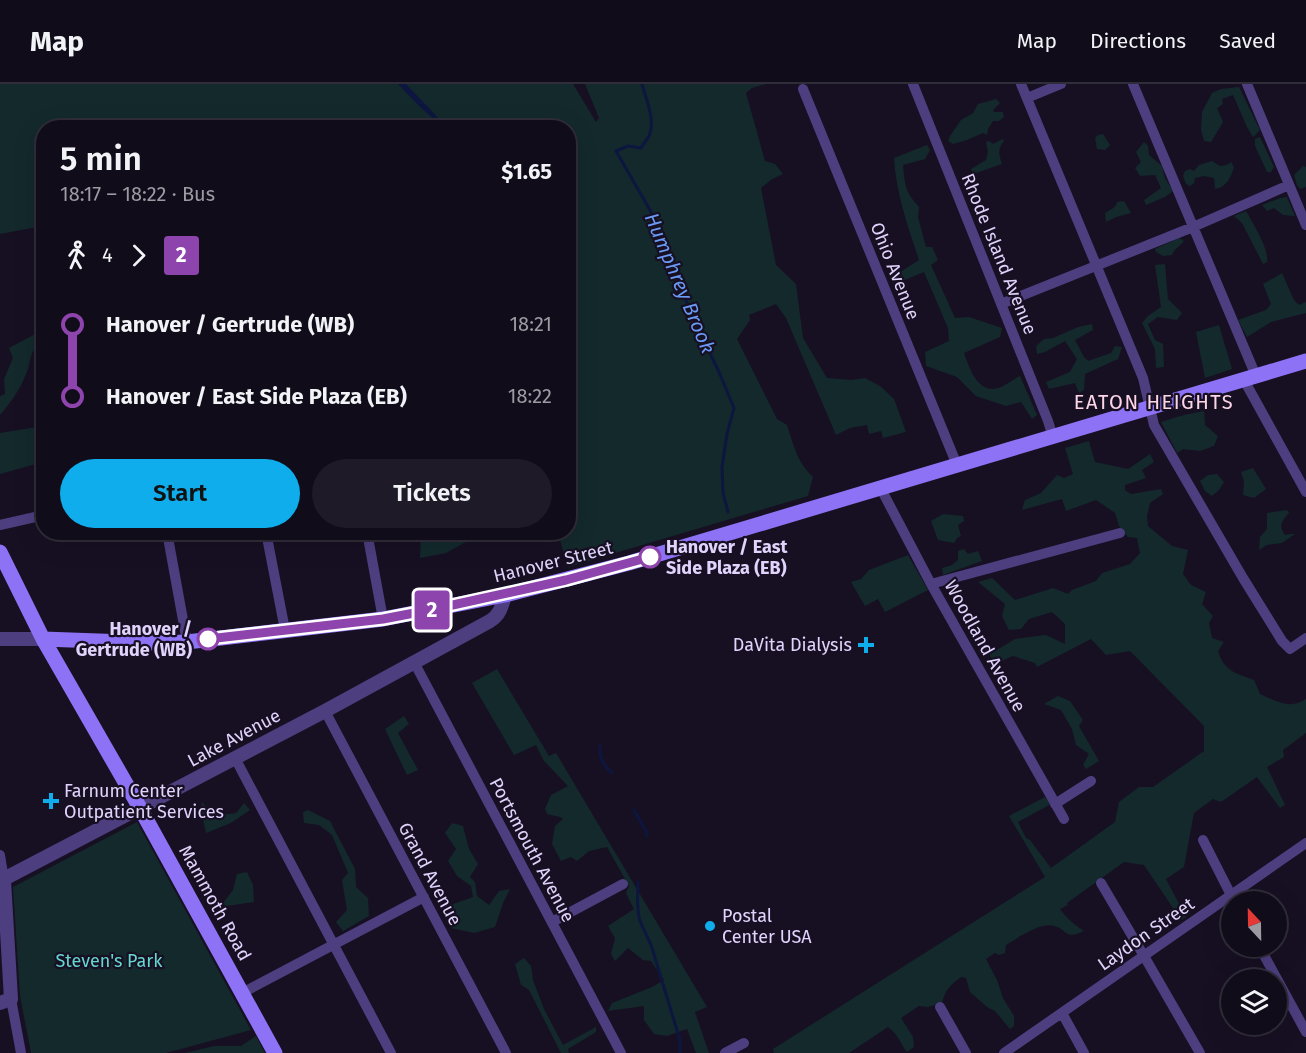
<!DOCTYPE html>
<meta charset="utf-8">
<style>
:root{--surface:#110c1a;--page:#1e1a27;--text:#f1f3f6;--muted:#9c9ba2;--line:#302c39;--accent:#10aded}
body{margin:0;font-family:"Fira Sans",sans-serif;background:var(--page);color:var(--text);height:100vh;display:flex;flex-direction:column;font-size:22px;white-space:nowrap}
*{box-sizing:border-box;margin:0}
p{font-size:20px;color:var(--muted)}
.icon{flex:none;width:33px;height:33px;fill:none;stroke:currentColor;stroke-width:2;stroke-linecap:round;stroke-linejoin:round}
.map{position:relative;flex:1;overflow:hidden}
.side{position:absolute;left:36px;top:36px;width:540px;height:420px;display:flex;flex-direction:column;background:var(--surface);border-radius:24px;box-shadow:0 6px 24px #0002,0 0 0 2px var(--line)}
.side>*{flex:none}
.badge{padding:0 12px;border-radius:4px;font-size:21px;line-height:39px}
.needle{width:39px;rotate:338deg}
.controls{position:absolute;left:1221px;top:807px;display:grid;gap:12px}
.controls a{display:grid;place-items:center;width:66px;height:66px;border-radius:50%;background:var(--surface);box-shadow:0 6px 24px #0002,0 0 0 2px var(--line);font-size:30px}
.map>.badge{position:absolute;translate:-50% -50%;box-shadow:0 0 0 3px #fff}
.legs{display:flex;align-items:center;gap:9px;height:66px;padding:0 24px;font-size:20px}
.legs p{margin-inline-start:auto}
.headline{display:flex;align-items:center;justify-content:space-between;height:102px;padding:0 24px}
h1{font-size:33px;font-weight:600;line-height:45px}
.cta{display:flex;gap:12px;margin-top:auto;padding:12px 24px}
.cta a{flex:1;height:69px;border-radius:36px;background:var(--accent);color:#111;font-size:24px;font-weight:600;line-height:69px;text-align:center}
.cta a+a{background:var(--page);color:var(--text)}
ul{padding:0 24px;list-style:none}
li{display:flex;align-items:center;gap:21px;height:72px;font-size:22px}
li i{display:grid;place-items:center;width:9px;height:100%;margin:0 8px;background:currentColor}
li i::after{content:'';width:15px;height:15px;margin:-8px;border:4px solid;border-radius:50%;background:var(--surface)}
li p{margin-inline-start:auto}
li:first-child i{background:linear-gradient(#0000 50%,currentColor 0)}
li:last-child i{background:linear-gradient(currentColor 50%,#0000 0)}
header{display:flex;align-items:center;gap:36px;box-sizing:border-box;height:84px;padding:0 30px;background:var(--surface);border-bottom:2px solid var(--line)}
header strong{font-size:28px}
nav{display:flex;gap:33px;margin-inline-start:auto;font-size:21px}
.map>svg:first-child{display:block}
.green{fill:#13292c}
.water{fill:#0d163e}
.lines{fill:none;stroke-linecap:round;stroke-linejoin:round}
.stream{stroke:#0d163e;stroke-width:3}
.minor{stroke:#4d3e7f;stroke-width:10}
.tertiary{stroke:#4d3e7f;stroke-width:14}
.secondary{stroke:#8e72f6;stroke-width:15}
.line-1-casing{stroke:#fff;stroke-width:14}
.line-1{stroke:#8e44ad;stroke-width:9}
.stop-1-dot{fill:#fff;stroke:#8e44ad;stroke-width:3}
.poi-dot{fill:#10aded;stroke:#171023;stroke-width:2}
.labels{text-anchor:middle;stroke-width:4.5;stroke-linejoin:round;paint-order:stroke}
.street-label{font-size:18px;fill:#e1d4fc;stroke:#171023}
.stop-label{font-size:18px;font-weight:bold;fill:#e1d4fc;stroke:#171023;text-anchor:start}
.poi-label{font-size:18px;fill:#e1d4fc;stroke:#171023;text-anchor:start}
.park-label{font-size:18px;fill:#65d7d1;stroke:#171023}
.water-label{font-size:20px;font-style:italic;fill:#6a9af5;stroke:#171023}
.neighbourhood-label{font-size:20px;letter-spacing:1.5px;fill:#fcd6e7;stroke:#171023}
</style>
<header>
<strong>Map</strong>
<nav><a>Map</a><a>Directions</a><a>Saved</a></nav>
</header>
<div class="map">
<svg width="1306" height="969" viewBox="0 0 1306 969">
<rect width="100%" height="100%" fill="#171023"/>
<path class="green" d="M0 0H573L596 38 599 34 585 0H766L752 4 746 9 765 77 775 80 783 90 772 95 761 104 776 181 796 200 803 254 827 294 851 296 865 294 880 302 894 315 906 348 883 354 881 347 869 350 867 341 850 344 836 351 786 234 776 220 749 231 750 236 737 255 777 335 787 341C794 362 797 378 813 393L808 412 568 483 558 449 568 448V44H44L43 142 0 150Z
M1239 3 1260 46 1253 53 1247 43 1233 11 1222 15 1223 20 1217 24 1223 38 1211 58 1204 57 1201 46 1202 28 1212 9 1221 5Z
M996 15 1000 19 993 26 994 28H1003L1004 33 999 37H993L988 45 987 51 983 49 967 56 953 60 948 57 950 52 961 36 973 29 978 20Z
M1103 50 1110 61 1105 66 1097 65 1095 54 1098 51Z
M1260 53 1274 83 1271 88H1267L1255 62V55Z
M1003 55 1004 57C997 65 999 71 1002 80L973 90 971 85 986 76 988 68 986 58 989 57 993 60Z
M1144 58 1148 62 1149 71 1162 82 1165 94 1173 107 1165 113 1146 121 1144 116 1161 104 1155 91 1140 92 1135 84 1141 78 1136 68Z
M927 61 930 66 925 75 903 81C905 102 905 107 919 123L918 133 926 163H932L938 176 931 181 955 234 969 233 1002 244 1000 253 964 269C969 283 976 305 993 305 1002 305 1012 296 1020 292L1037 331 1032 335 1021 318 1006 322 976 312 957 293 926 282 925 268 949 257 948 244 924 188 900 198 897 190 919 176C908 143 896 109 894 74Z
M1212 77 1220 82 1227 81 1231 78 1234 83C1231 93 1227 103 1215 105L1214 94 1204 92 1195 94 1194 99 1190 102 1186 100 1183 92 1185 87 1190 85 1194 87 1199 81Z
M1303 82 1306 83V103L1300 105 1297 101 1294 91Z
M1287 113 1295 132 1283 131 1274 124 1267 127 1262 121 1280 114Z
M1124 117 1131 129 1116 133 1106 138 1105 129C1110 126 1116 124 1117 118Z
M1246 127C1253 140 1269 164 1267 178L1263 180 1242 139 1234 132Z
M1179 154 1184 157C1180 162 1174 165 1172 171L1163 172 1156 168 1155 165Z
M1165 180 1168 215 1182 229 1177 236 1158 233 1148 240 1155 256 1163 260 1164 283 1156 284 1155 265 1142 239 1148 232 1161 223 1155 181Z
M1282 189 1294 216 1299 221 1306 218V229L1271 238 1247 253 1238 236 1266 226 1271 220 1263 200Z
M1092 240 1093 246 1075 256 1084 273 1088 277 1111 269 1115 262 1122 263 1118 275 1085 290 1084 306 1079 309 1075 299 1049 305 1046 298 1070 288 1077 275 1065 257 1045 268 1037 270 1036 262 1044 255 1053 254 1078 243Z
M1219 241 1232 285 1205 294 1196 248Z
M39 248 43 258V289L42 286V273L33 267C29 275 30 283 26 290 20 306 11 318 0 331V312L5 310 4 295 13 274 9 264Z
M1204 327 1205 341 1218 352 1214 362 1200 367 1183 365 1177 369 1161 338 1184 331Z
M43 342V378L0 390V349Z
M1089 357 1095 378 1128 385 1150 370 1154 378 1142 386 1146 394 1125 401V406L1131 410 1161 405 1163 410 1150 419 1147 432 1148 442 1172 462 1188 466 1183 490 1191 501 1206 508 1202 520 1213 532 1209 539 1212 554 1224 558 1218 567C1224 587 1235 589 1254 596L1260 610C1276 617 1290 626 1306 615V649L1283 666 1284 673 1267 683 1285 721 1280 724 1257 693 1221 718 1213 715 1194 729 1184 783 1166 795 1186 833 1181 836 1144 781 1124 778 1067 819 1068 821 1060 825C1067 835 1075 841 1084 847 1064 857 1068 845 1054 842 1040 838 1018 854 1006 861L1005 869 999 871 995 869 986 875 997 896 1003 914 1014 932V942L1010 945 995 927 987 923 970 908 966 894 961 893C950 901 945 906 942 919L928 923 919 922 901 934 913 953 914 963 907 968C899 958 899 951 888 943L849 969H774L773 965 1045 793 1009 732 1045 713 1051 720 1018 738 1026 754 1030 756 1051 784 1115 738 1119 718 1139 703H1153L1204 667V642L1130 567 1106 571 1091 555 1037 583 1035 579 1013 572 992 581 990 570 1015 555 1046 551 1065 560V540L1052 528 1029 535 1021 545 1009 546 1002 532 1005 520 978 498 992 494 1015 516 1053 504 1068 510 1072 506 1096 497 1102 489 1130 480 1140 469 1137 454 1128 453 1119 442 1115 429 1096 416 1066 427 1062 415 1022 426 1025 416 1041 409 1057 391 1064 394 1073 390 1065 364Z
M1253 384 1266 405 1254 414 1243 411 1244 398 1241 388Z
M1217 390 1224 398 1219 406 1212 412 1205 407 1200 397 1208 391Z
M1287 426 1289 429C1282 437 1278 441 1285 451L1290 450H1295L1282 459 1267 461 1259 466 1260 453 1267 445V429Z
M943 430 963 432 964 437 958 441 961 452 957 454 954 459 938 456 931 437Z
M421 449V448L482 449 446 469 420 474Z
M964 465 968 470 978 467 982 477 943 491 942 484 952 481 958 476V467Z
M908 471 928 506 885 528 878 515 865 522 851 498 861 495 869 486Z
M497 585 549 672 556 669 707 923 695 928 709 969H696L687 945 667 952 654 950 644 936V922L608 927 612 919 652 903 664 896 651 877 643 876 628 864 615 877 611 870 615 854 608 842 634 825 626 809 629 802 607 763 589 767 577 777 571 773 561 777 552 760 555 742 563 735 560 733 547 730 545 725 551 711 568 702 544 677 536 661 514 671 472 599Z
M1058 612 1070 617 1083 636 1079 642 1099 677 1086 685 1083 681 1089 670 1076 661 1072 645 1061 626 1044 620Z
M404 632 409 640 398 649 418 686 407 691 385 645Z
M202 718 213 732 236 729 244 719 250 726 231 739 206 749 201 727Z
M308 726 330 737 355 785 356 803 368 814 369 832 343 847 336 838 347 826 342 796 348 789 332 751 319 741 304 739 303 728Z
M137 738 251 946 166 969H31L20 912 13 803Z
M452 739 463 742 469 765 478 780 470 793 475 798 477 812 489 821 499 807 510 805 503 819 495 843 474 849 451 844 447 834 451 821 473 813 471 802 457 792 448 777 456 765 445 749Z
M247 788 253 801 254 818 220 823 233 806 237 790Z
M524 874 531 882 533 896 544 925 563 961 596 943V948L568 965 569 969H561L529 906 521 901 515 880Z
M256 952 265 969H185L214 962H241Z"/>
<path class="water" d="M398 0H406L447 43H442L415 18Z"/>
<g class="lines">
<path class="stream" d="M642 0C646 15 656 37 649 52 647 56 643 60 641 64L628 62 616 67 650 126 673 177 690 228 719 288 734 324 727 350 722 383 723 409 728 428
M600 662C599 675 603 680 612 689
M634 726 646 747 647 752
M638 798C638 810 636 825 640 837 644 847 649 855 652 864L680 956V969"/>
<path class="minor" d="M913 0 1048 337 1053 353
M1021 0 1143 294 1154 341 1243 494 1282 557 1290 565 1306 554
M1133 0 1256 292
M1247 0 1306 141
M803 5 957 381
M1027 14 1061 0
M1001 220 1193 143 1289 101
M1244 296 1306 408
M880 403 931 500 1064 735
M0 441 44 431
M167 448 187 558
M266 448 285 546
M367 448 383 535
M931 500 1120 449
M414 578 621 969
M325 627 506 969
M235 674 391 969
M1055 720 1091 697
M1203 756 1234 817
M0 771 4 796
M1101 799 1144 872 1200 969
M552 838 623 800
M1259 862 1306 948
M242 909 424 813
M11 915 21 969
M940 923 966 969
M1062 929 1084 969
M725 969 744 959
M1004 969 1306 759"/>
<path class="tertiary" d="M0 555H43
M0 797 325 627 490 537C500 531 502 522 505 511
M0 919 11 915 4 796"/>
<path class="secondary" d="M0 468 43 555 140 724 275 969
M43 555 154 559 187 558 383 535 505 511 629 479 1306 277"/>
</g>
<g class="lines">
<defs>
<path id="line-1" d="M208 555 383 535 430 526 566 496 650 473"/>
</defs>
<use href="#line-1" class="line-1-casing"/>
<use href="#line-1" class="line-1"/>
</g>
<g class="stop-1-dot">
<circle cx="650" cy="473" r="10"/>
<circle cx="208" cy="555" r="10"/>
</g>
<g class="poi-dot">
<path d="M863 552h6v6h6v6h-6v6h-6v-6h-6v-6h6z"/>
<path d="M48 708h6v6h6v6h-6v6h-6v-6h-6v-6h6z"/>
<circle cx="710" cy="842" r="6"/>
</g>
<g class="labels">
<g class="street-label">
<text transform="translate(999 170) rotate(68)" y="6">Rhode Island Avenue</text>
<text transform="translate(895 187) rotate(68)" y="6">Ohio Avenue</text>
<text transform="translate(553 478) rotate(-14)" y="6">Hanover Street</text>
<text transform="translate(985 562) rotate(61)" y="6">Woodland Avenue</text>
<text transform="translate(234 654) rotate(-28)" y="6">Lake Avenue</text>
<text transform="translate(532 766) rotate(62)" y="6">Portsmouth Avenue</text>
<text transform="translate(430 790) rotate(62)" y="6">Grand Avenue</text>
<text transform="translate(215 819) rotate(61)" y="6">Mammoth Road</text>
<text transform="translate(1146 850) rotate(-35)" y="6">Laydon Street</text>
</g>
<g class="stop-label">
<text x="666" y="469">Hanover / East<tspan x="666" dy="21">Side Plaza (EB)</tspan></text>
<text x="192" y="551" text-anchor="end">Hanover /<tspan x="192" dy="21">Gertrude (WB)</tspan></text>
</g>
<g class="poi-label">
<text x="852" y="567" text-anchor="end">DaVita Dialysis</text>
<text x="64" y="713">Farnum Center<tspan x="64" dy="21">Outpatient Services</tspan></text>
<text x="722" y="838">Postal<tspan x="722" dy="21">Center USA</tspan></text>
</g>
<g class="park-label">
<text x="109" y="883">Steven's Park</text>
</g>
<g class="water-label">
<text transform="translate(680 199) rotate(67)" y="7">Humphrey Brook</text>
</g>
<g class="neighbourhood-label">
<text x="1154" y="325">EATON HEIGHTS</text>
</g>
</g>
</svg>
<div class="controls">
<a><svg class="needle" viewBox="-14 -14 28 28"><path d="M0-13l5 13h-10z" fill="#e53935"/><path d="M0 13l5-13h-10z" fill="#9c9ba2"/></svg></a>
<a><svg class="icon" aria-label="layers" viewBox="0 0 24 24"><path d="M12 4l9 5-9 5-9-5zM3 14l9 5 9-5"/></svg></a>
</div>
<b class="badge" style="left:432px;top:526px;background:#8e44ad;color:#fff">2</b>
<section class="side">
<div class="headline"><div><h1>5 min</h1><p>18:17 – 18:22 · Bus</p></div><b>$1.65</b></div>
<div class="legs"><svg class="icon" aria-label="walk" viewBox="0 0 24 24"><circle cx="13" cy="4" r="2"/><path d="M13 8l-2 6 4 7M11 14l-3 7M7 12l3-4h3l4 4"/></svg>4<svg class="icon" aria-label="forward" viewBox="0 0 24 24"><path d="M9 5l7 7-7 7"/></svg><b class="badge" style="background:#8e44ad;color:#fff">2</b></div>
<ul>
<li><i style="color:#8e44ad"></i><b>Hanover / Gertrude (WB)</b><p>18:21</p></li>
<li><i style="color:#8e44ad"></i><b>Hanover / East Side Plaza (EB)</b><p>18:22</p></li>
</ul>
<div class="cta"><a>Start</a><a>Tickets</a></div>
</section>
</div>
